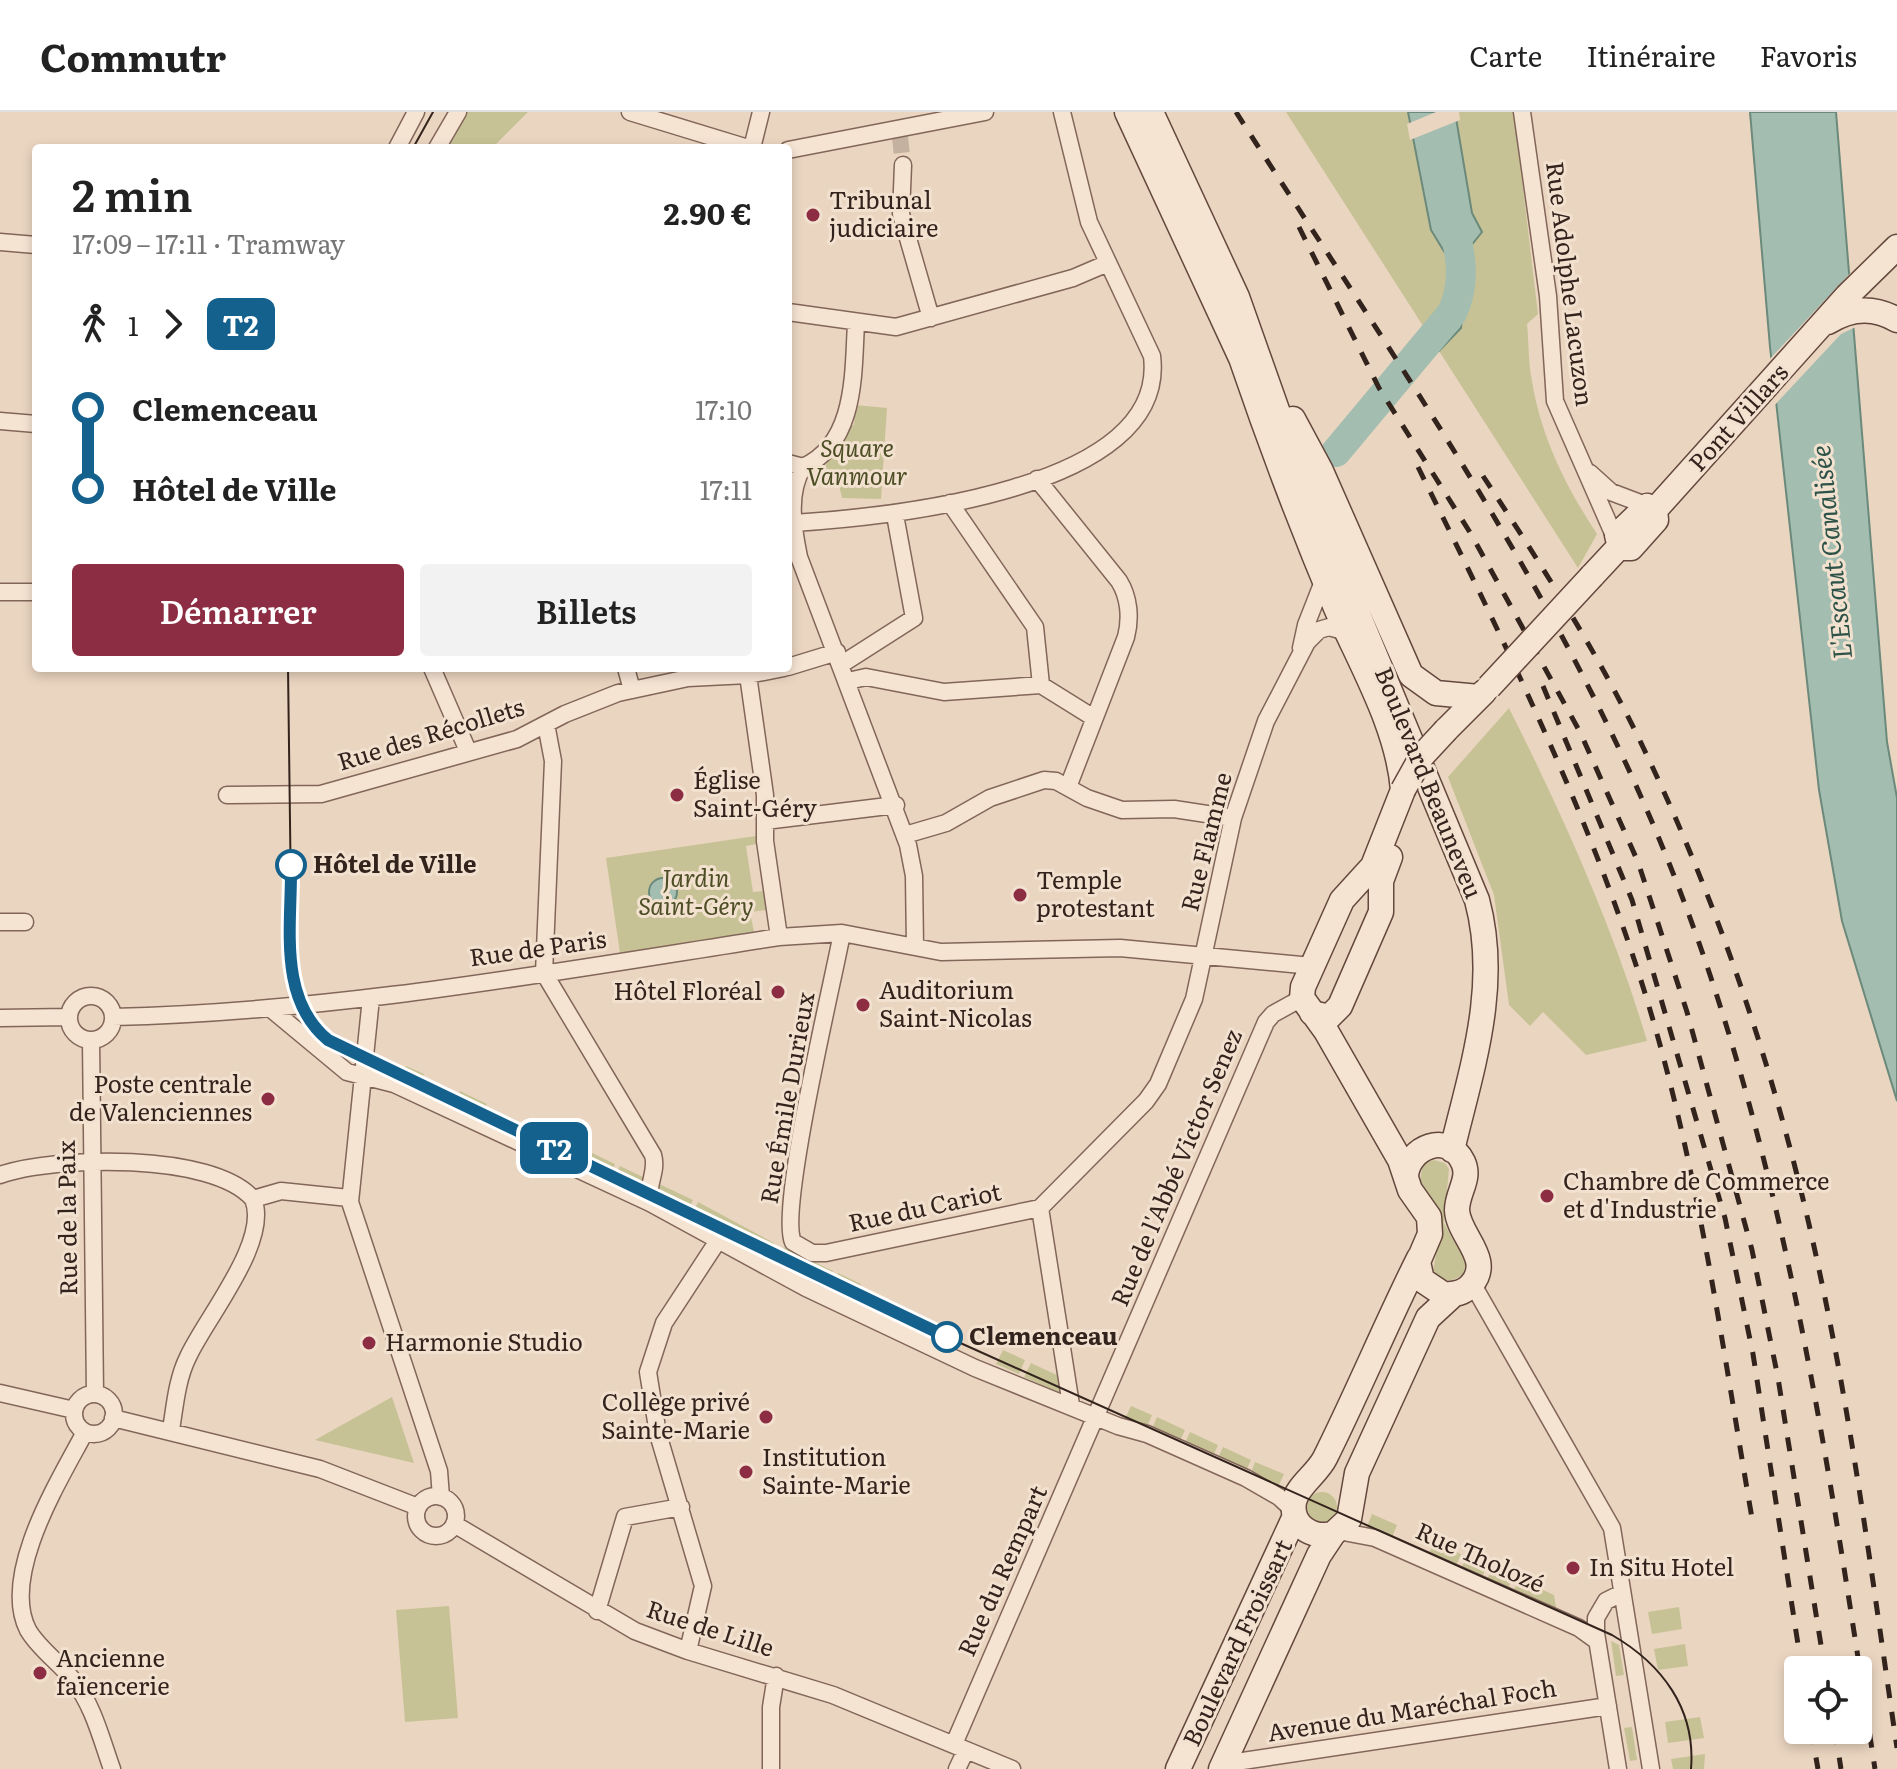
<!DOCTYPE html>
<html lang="fr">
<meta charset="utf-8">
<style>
:root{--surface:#fff;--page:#f2f2f2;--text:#222;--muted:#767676;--line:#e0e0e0;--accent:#8d2d43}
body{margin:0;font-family:Literata,serif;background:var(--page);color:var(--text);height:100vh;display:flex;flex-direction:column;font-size:30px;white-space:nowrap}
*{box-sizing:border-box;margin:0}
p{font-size:26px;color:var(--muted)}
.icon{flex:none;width:44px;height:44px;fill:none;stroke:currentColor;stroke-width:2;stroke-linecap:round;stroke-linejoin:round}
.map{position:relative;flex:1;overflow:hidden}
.details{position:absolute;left:32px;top:32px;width:760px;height:528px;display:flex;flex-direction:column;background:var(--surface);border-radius:8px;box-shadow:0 4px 12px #0003}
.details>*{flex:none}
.badge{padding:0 16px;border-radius:12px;font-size:28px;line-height:52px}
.buttons{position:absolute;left:1784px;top:1544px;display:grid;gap:16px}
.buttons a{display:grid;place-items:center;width:88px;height:88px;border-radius:8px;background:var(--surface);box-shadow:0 4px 12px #0003;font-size:40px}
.map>.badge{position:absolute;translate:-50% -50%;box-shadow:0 0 0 4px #fff}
.legs{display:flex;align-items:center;gap:12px;height:88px;padding:0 40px;font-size:26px}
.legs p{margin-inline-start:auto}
.head{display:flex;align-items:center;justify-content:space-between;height:136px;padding:0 40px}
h1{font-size:44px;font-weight:600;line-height:60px}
.action{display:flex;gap:16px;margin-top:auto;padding:16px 40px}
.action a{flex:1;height:92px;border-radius:8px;background:var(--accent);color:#fff;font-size:32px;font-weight:600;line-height:92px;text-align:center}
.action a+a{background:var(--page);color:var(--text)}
ul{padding:0 40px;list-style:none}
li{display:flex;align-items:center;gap:28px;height:80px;font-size:30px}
li i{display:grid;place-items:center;width:12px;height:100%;margin:0 10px;background:currentColor}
li i::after{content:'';width:20px;height:20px;margin:-10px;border:6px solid;border-radius:50%;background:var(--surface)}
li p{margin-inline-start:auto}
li:first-child i{background:linear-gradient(#0000 50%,currentColor 0)}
li:last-child i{background:linear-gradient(currentColor 50%,#0000 0)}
header{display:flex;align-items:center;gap:48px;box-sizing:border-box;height:112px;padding:0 40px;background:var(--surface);border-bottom:2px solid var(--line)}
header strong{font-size:38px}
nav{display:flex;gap:44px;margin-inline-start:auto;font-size:28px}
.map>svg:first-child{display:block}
.green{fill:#c7c295}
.water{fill:#a3bdb0;stroke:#6b8a7b;stroke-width:2}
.pier{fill:#ead5c0}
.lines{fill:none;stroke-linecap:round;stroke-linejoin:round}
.river{stroke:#a3bdb0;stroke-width:30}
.minor-tunnel{stroke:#c5b19f;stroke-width:16;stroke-dasharray:16 8;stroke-linecap:butt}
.minor-casing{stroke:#826659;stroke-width:19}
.secondary-casing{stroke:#64483d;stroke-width:27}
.minor{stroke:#f6e4d3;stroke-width:16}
.secondary{stroke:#f6e4d3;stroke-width:24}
.tram{stroke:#33231d;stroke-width:2}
.rail{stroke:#33231d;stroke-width:5;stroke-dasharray:14 14;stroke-linecap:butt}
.secondary-bridge-casing{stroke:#64483d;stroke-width:27;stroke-linecap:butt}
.secondary-bridge{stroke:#f6e4d3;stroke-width:24}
.line-1-casing{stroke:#fff;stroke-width:18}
.line-1{stroke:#15618e;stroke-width:12}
.poi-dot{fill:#8d2d43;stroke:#f2e1cf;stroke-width:3}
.stop-1-dot{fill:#fff;stroke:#15618e;stroke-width:4}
.labels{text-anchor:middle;stroke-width:6;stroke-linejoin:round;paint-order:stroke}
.poi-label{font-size:24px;fill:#33231d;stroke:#f2e1cf;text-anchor:start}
.street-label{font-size:24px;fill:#33231d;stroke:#f2e1cf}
.park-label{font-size:24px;font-style:italic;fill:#4d4e25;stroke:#f2e1cf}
.stop-label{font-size:24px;font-weight:bold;fill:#33231d;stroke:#f2e1cf;text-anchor:start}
.water-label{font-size:26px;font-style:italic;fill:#2d5247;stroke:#f2e1cf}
</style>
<header>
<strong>Commutr</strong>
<nav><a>Carte</a><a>Itinéraire</a><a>Favoris</a></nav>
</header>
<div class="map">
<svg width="1897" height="1657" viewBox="0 0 1897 1657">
<rect width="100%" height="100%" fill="#ead5c0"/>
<path class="green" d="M464 0H528L492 36H445Z
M1286 0H1514L1538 202 1527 212C1529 231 1528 250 1532 269 1541 325 1566 375 1597 422L1578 456Z
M855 293 887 296 881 387 842 386 838 369 826 363 825 354 849 313H854Z
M1509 596C1563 704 1613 814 1647 929L1586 943 1543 900 1530 914 1509 893 1494 783 1448 665Z
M756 724 757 732 746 734 753 780 764 779 767 798 750 800 754 820 620 841 606 746Z
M406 954 424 962 417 977 399 968Z
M460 979 487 992 480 1006 453 994Z
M524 1009 551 1022 545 1036 517 1023Z
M556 1024 583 1036 577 1051 549 1038Z
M588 1039 615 1052 609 1066 581 1053Z
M1434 1048 1445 1051 1449 1057 1444 1111 1466 1150 1463 1162C1452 1171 1440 1171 1433 1158L1439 1128 1436 1097 1420 1068 1423 1052Z
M620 1054 645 1066 642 1082 613 1069Z
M655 1070 693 1088 685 1104 661 1090Z
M698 1090 774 1131 768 1145 691 1106Z
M784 1135 833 1159 827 1173 777 1150Z
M838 1161 861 1172 854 1186 831 1176Z
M1003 1238 1025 1248 1019 1262 996 1252Z
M1031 1251 1061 1265 1065 1284 1024 1265Z
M392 1285 414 1351 315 1328Z
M1131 1294 1152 1303 1146 1317 1125 1307Z
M1157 1305 1185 1318 1179 1331 1151 1319Z
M1190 1320 1218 1333 1212 1346 1184 1333Z
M1223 1335 1251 1348 1245 1361 1217 1348Z
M1255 1350 1284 1362 1278 1375 1250 1363Z
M1307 1395a15 15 0 1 1 30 0a15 15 0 1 1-30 0Z
M1372 1402 1397 1413 1391 1428 1366 1417Z
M1434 1430 1461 1442 1455 1456 1428 1444Z
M1467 1444 1487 1454 1481 1468 1460 1459Z
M1492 1456 1513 1465 1507 1479 1486 1470Z
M1519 1467 1554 1483 1557 1501 1512 1482Z
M449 1494 458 1606 405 1610 396 1498Z
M1679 1495 1682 1517 1652 1522 1648 1500Z
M1611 1529 1619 1533 1624 1563 1616 1564Z
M1685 1532 1688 1554 1658 1558 1654 1537Z
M1700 1605 1704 1626 1668 1631 1665 1610Z
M1632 1615 1637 1648 1630 1649 1624 1616Z
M1705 1642 1704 1657H1673L1671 1647Z"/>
<path class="water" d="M1408 0H1455L1472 101 1482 120 1470 135 1461 140 1462 157H1467L1461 216 1439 239 1424 215 1450 183 1449 161 1456 158 1454 141H1445L1431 118Z
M1750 0H1836L1887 630 1897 686V989L1842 809 1819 678 1770 235Z
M649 780a14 14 0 1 1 28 0a14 14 0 1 1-28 0Z"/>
<path class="pier" d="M1436 0H1459L1460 8 1410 28 1407 12Z
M1853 158 1858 214 1841 222 1772 296 1767 250Z"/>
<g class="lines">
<path class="river" d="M1336 340 1452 201C1467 169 1460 141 1453 108"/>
<path class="minor-tunnel" d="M900 25 903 53"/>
<defs>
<path id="minor" d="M630 0 748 36
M1522 0 1548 184 1555 289 1616 428
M397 36 416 0
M437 36 458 0
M752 36 761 0
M788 38 985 0
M903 53 901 102 931 206
M0 130 36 133
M788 200 896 215 1073 166 1108 151
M0 309 36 312
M788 351 803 355C787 381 793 416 799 445L908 733 914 764 915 835
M803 355C857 331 853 259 856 212
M1590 361 1611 380 1648 394
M1037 367 1119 469C1129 485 1131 506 1126 525L1068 675
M950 391 1035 515 1041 573
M794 411C885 405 1169 379 1152 244L1089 110 1062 0
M0 480H36
M1301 536 1306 513 1324 467
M842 552 914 506 895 403
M788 555 837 540
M432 556 468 639
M626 556 632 578
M748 563 765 683V729L779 825
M848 569 866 565 944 580 1041 573 1094 606
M227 683 321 682 517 627 565 602 618 581 688 566 748 563 784 556
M765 709 896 693
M905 723 946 711 990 686 1044 668 1056 669 1087 686 1122 698 1174 697 1233 706
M0 810H25
M842 821C833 870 778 1098 793 1130L812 1141H826L1040 1096
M544 861 653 1043C658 1060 646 1073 650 1091
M544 861 553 649 546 612
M69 906a22 22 0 1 1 44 0a22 22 0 1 1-44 0Z
M371 886 350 1090 439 1359 441 1385
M271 897 347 960 394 972 650 1091 806 1176 975 1256 1118 1314 1147 1322 1246 1366 1279 1385 1294 1399
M113 905C336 900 558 859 779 825L842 821 941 840 1120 836 1312 854
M0 906 69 905
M91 928 95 1282
M0 1063C54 1044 213 1040 253 1087 271 1129 205 1207 188 1245 177 1267 175 1293 171 1318
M253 1087 281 1079 349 1086
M1472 1171 1612 1416 1651 1657
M0 1281 74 1298
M74 1302a20 20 0 1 1 40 0a20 20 0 1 1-40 0Z
M1071 1293 1040 1096 1146 989 1158 972 1194 887 1233 706 1266 609 1307 530 1319 518 1329 515 1347 520
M113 1306 320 1357 418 1395
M85 1320C59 1369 0 1463 28 1518 39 1537 59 1550 73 1568 93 1593 101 1626 112 1657
M416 1404a20 20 0 1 1 40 0a20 20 0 1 1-40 0Z
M454 1412 635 1519 688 1539 833 1583 1012 1657
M1338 1419 1375 1426 1579 1516 1597 1529
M597 1499 625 1405 681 1395
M688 1539 703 1474 658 1322 648 1260 664 1211 719 1127
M954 1632 1266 910 1273 902 1302 886
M1223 1652 1608 1594
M771 1657V1595L776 1564
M957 1657 966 1638
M1618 1657 1596 1521V1506L1606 1489 1622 1481"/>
<path id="secondary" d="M1127 0 1247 259
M1151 0 1237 185 1300 363 1477 788C1500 874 1472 955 1452 1038
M1828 210C1850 196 1874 194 1897 208
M1241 246C1270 331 1301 413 1336 496 1361 553 1398 615 1403 678L1373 754 1342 788 1303 875 1302 886 1326 919 1400 1048 1410 1078 1429 1105 1430 1122 1418 1150 1422 1168 1443 1182C1454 1183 1464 1181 1471 1173 1494 1147 1458 1124 1457 1098 1457 1080 1471 1067 1463 1050 1448 1019 1408 1035 1406 1064
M1293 307 1321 359 1411 563 1436 581 1479 585
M1647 394 1655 398 1656 408 1631 436H1620L1617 423Z
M1655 398 1847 184 1897 135
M1592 464 1619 435
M1446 618 1484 580
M1312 901 1329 905 1340 894 1381 800V769L1390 745
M1333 1422C1312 1427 1290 1413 1294 1390 1297 1374 1317 1362 1325 1346 1358 1280 1386 1212 1419 1146
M1178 1657 1295 1404
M1221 1657 1319 1443 1333 1422 1349 1407 1357 1361 1428 1206 1454 1182"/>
</defs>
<use href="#minor" class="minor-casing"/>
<use href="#secondary" class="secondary-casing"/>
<use href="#minor" class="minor"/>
<use href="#secondary" class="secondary"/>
<path class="tram" d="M413 36 433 0
M288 556 292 864 306 905 328 928 947 1225 1612 1523C1662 1552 1696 1597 1691 1657"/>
<path class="rail" d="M1236 0C1392 244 1561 481 1669 751 1785 1041 1828 1350 1875 1657
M1299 115 1379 276 1471 422 1580 620 1638 750 1687 900 1752 1138 1778 1266 1825 1558
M1418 355C1502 525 1587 696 1644 878 1698 1052 1722 1233 1753 1412
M1483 364C1540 451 1597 539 1642 633 1723 801 1783 984 1821 1167 1854 1321 1874 1480 1897 1636
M1543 574 1632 788 1725 1106 1753 1242 1802 1558
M1811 1618 1818 1657
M1835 1618 1841 1657"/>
<defs>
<path id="secondary-bridge" d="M1489 575 1592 464
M1403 678 1422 644 1446 618"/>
</defs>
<use href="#secondary-bridge" class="secondary-bridge-casing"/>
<use href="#secondary-bridge" class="secondary-bridge"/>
</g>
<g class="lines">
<defs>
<path id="line-1" d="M291 753C292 812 277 886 328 928L947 1225"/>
</defs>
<use href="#line-1" class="line-1-casing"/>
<use href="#line-1" class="line-1"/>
</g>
<g class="poi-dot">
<circle cx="813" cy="103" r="8"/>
<circle cx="677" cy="683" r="8"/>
<circle cx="1020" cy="783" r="8"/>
<circle cx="778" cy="880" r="8"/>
<circle cx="863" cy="893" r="8"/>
<circle cx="268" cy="987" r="8"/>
<circle cx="1547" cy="1084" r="8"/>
<circle cx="369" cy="1231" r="8"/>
<circle cx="766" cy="1305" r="8"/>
<circle cx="746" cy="1360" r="8"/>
<circle cx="1573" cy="1456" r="8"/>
<circle cx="40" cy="1561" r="8"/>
</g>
<g class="stop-1-dot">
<circle cx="291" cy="753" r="14"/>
<circle cx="947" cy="1225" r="14"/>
</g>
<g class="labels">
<g class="poi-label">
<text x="829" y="97">Tribunal<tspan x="829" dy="28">judiciaire</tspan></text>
<text x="693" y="677">Église<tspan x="693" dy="28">Saint-Géry</tspan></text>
<text x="1036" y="777">Temple<tspan x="1036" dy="28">protestant</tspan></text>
<text x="879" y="887">Auditorium<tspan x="879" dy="28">Saint-Nicolas</tspan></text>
<text x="762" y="888" text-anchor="end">Hôtel Floréal</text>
<text x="252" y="981" text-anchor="end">Poste centrale<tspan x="252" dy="28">de Valenciennes</tspan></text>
<text x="1563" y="1078">Chambre de Commerce<tspan x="1563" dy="28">et d'Industrie</tspan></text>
<text x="385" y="1239">Harmonie Studio</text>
<text x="750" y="1299" text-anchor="end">Collège privé<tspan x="750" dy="28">Sainte-Marie</tspan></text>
<text x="762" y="1354">Institution<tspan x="762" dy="28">Sainte-Marie</tspan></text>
<text x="1589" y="1464">In Situ Hotel</text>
<text x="56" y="1555">Ancienne<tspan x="56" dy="28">faïencerie</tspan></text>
</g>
<g class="street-label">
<text transform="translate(1569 172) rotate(83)" y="8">Rue Adolphe Lacuzon</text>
<text transform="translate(1739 306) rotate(-48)" y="8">Pont Villars</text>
<text transform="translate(431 623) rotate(-17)" y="8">Rue des Récollets</text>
<text transform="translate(1428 671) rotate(68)" y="8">Boulevard Beauneveu</text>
<text transform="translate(1207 730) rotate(-76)" y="8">Rue Flamme</text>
<text transform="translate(538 837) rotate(-8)" y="8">Rue de Paris</text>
<text transform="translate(788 986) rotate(-80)" y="8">Rue Émile Durieux</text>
<text transform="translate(1177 1056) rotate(-67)" y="8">Rue de l'Abbé Victor Senez</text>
<text transform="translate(925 1096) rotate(-12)" y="8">Rue du Cariot</text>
<text transform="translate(68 1106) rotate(-91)" y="8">Rue de la Paix</text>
<text transform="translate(1480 1446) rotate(24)" y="8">Rue Tholozé</text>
<text transform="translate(1003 1459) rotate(-66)" y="8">Rue du Rempart</text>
<text transform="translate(710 1517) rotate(18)" y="8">Rue de Lille</text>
<text transform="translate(1238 1531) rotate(-65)" y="8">Boulevard Froissart</text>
<text transform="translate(1412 1599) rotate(-9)" y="8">Avenue du Maréchal Foch</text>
</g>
<g class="park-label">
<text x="857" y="345">Square<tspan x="857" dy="28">Vanmour</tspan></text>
<text x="696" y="775">Jardin<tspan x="696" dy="28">Saint-Géry</tspan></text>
</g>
<g class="stop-label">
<text x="313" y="761">Hôtel de Ville</text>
<text x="969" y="1233">Clemenceau</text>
</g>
<g class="water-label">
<text transform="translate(1832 440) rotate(-96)" y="9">L'Escaut Canalisée</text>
</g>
</g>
</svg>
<div class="buttons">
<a><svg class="icon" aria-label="locate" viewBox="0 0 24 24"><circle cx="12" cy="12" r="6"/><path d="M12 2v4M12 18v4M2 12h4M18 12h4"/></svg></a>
</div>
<b class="badge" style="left:554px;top:1036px;background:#15618e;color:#fff">T2</b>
<section class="details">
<div class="head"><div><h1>2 min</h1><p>17:09 – 17:11 · Tramway</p></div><b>2.90 €</b></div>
<div class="legs"><svg class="icon" aria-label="walk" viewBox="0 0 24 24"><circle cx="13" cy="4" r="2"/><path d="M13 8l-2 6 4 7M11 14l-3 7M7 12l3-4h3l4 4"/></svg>1<svg class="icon" aria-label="forward" viewBox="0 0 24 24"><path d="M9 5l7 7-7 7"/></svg><b class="badge" style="background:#15618e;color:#fff">T2</b></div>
<ul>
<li><i style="color:#15618e"></i><b>Clemenceau</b><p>17:10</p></li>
<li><i style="color:#15618e"></i><b>Hôtel de Ville</b><p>17:11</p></li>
</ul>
<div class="action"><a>Démarrer</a><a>Billets</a></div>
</section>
</div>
